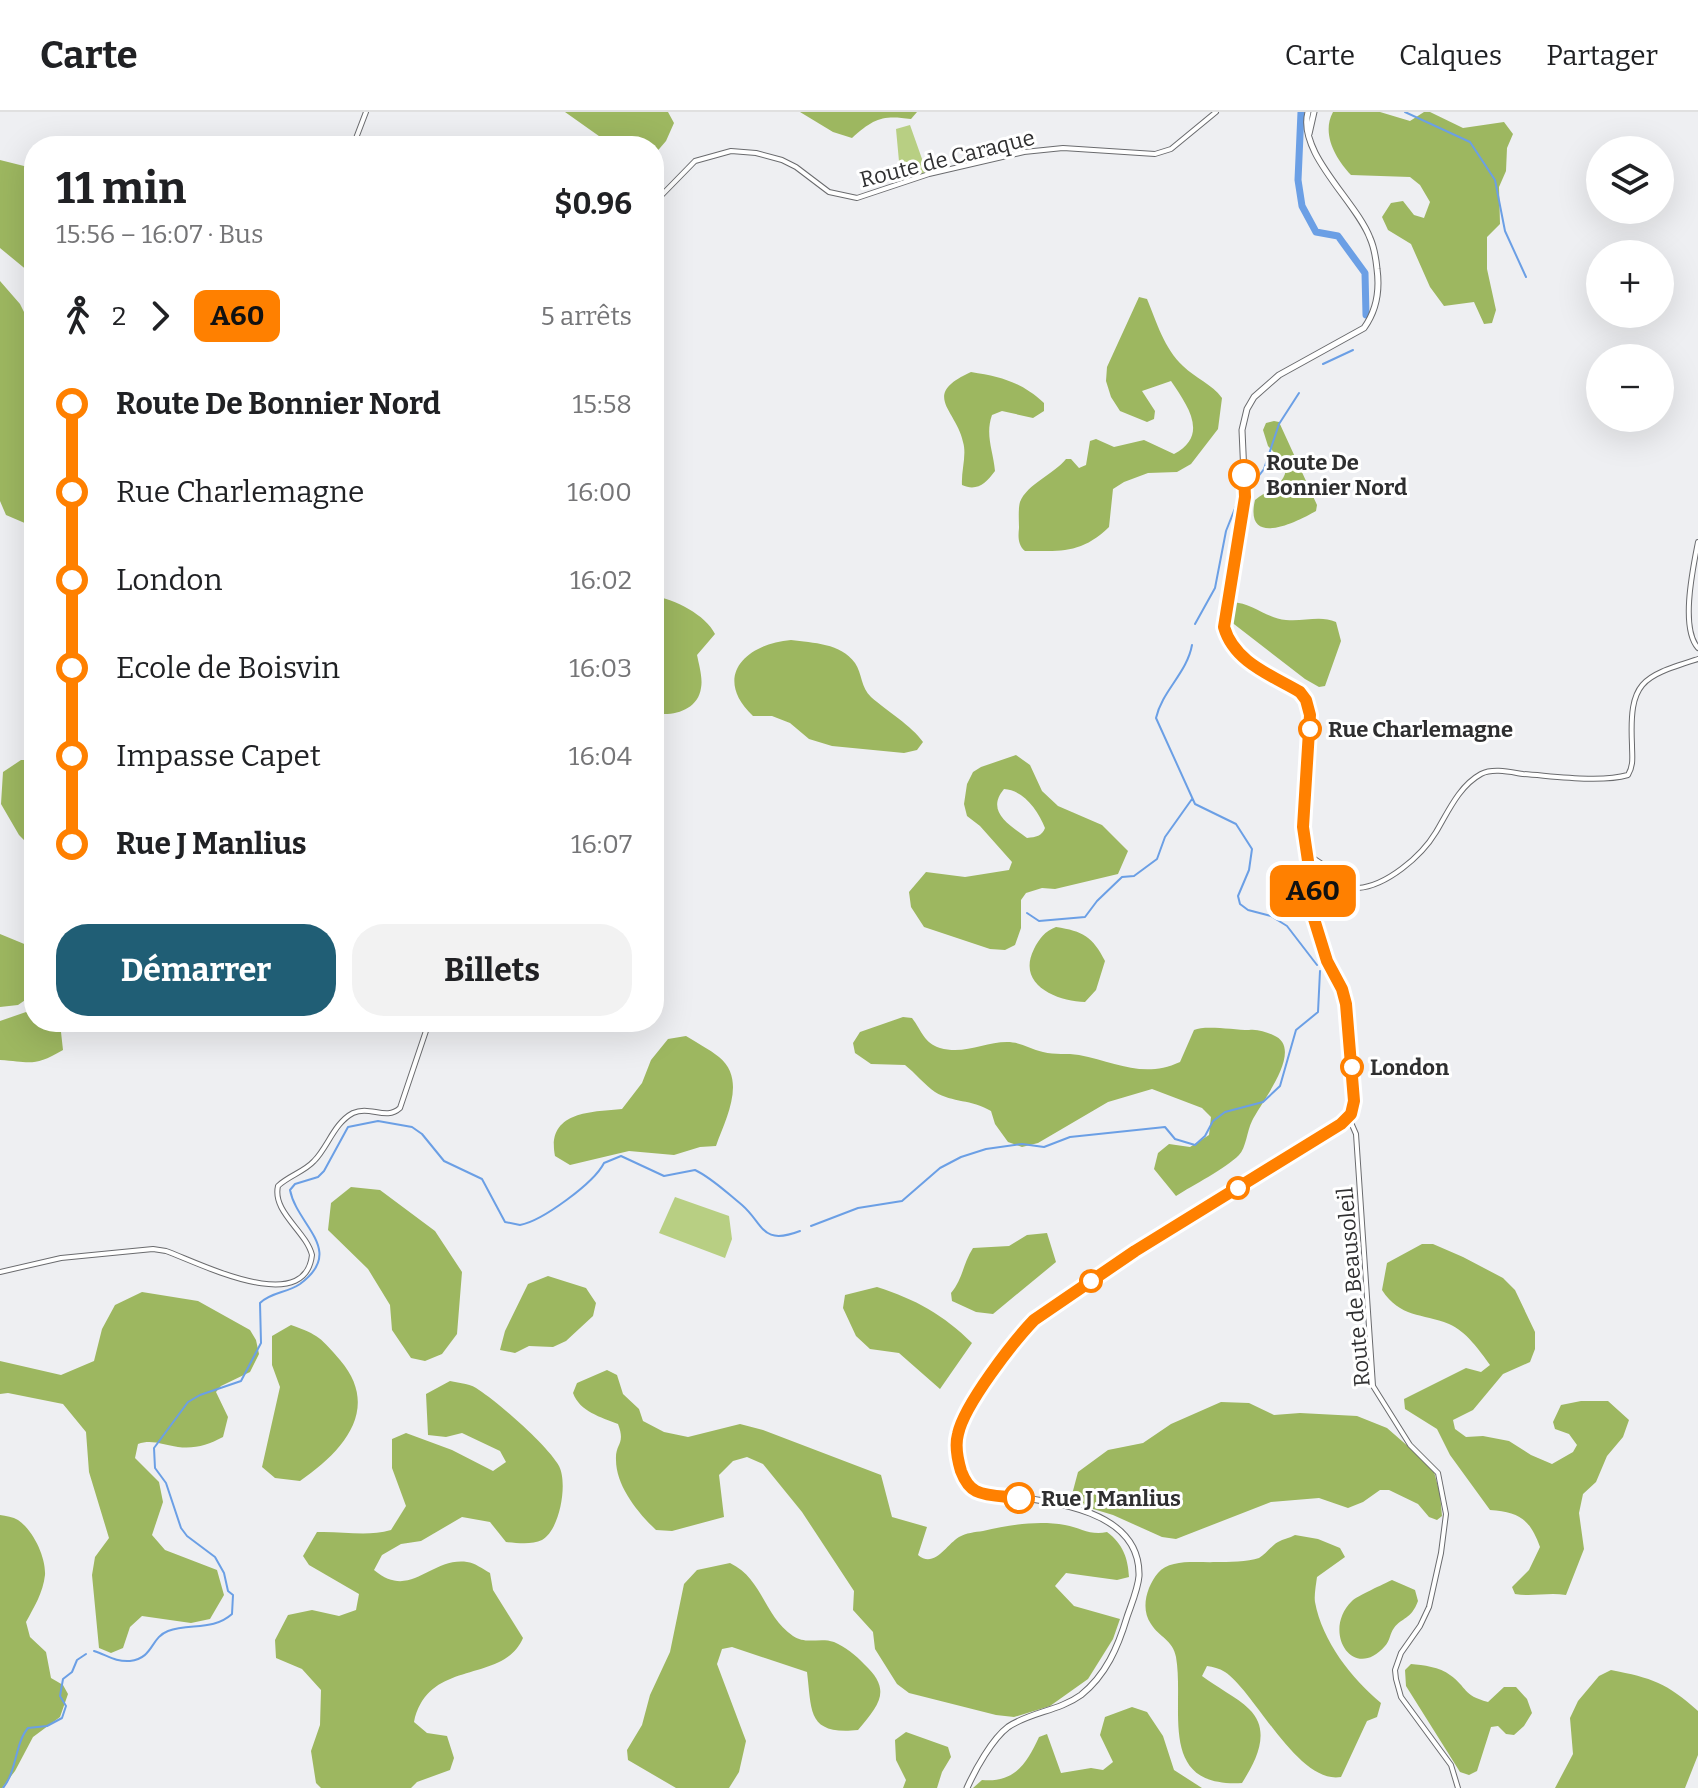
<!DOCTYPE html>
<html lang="fr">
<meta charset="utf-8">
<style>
:root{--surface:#fff;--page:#f2f2f2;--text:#202124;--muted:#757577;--line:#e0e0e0;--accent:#205e75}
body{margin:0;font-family:Bitter,serif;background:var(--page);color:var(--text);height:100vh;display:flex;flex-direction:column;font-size:30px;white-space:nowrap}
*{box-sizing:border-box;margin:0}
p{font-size:26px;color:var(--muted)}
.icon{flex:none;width:44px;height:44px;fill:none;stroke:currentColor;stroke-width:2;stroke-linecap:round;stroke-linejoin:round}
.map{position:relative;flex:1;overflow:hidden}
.drawer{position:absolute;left:24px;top:24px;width:640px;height:896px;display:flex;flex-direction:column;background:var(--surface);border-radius:32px;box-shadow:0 8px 32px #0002}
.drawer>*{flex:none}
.badge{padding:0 16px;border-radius:12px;font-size:28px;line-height:52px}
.buttons{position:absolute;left:1586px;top:24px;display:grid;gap:16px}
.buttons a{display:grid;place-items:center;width:88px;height:88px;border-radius:50%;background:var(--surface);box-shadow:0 8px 32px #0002;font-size:40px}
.map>.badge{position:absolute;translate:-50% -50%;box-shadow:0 0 0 4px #fff}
.legs{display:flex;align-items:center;gap:12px;height:88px;padding:0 32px;font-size:26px}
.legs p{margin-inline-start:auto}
.headline{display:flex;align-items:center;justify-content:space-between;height:136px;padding:0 32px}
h1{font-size:44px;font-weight:700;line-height:60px}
.action{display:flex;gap:16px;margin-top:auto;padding:16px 32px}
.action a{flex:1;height:92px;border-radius:32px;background:var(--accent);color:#fff;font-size:32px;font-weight:700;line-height:92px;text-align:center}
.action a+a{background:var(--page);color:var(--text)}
ul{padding:0 32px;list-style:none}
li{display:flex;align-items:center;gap:28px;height:88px;font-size:30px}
li i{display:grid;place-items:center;width:12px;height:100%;margin:0 10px;background:currentColor}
li i::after{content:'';width:20px;height:20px;margin:-10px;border:6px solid;border-radius:50%;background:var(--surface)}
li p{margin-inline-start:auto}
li:first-child i{background:linear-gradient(#0000 50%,currentColor 0)}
li:last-child i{background:linear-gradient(currentColor 50%,#0000 0)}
header{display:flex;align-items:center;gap:48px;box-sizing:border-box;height:112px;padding:0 40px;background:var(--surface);border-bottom:2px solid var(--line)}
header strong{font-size:38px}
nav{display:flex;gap:44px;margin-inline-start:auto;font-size:28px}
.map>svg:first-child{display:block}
.green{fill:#b8cf83}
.forest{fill:#9db760;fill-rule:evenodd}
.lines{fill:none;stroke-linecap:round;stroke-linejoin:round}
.stream{stroke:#6b9fe5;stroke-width:2}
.river{stroke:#6b9fe5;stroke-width:7}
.tertiary-casing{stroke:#6a6b6e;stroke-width:6}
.secondary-casing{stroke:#6a6b6e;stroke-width:7}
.tertiary{stroke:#fff;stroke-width:4}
.secondary{stroke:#fff;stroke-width:5}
.line-1-casing{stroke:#fff;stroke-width:18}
.line-1{stroke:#ff8000;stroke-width:12}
.stop-1-dot{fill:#fff;stroke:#ff8000;stroke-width:4}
.labels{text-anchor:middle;stroke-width:6;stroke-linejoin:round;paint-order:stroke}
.street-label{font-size:22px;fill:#2f2f30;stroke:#fff}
.stop-label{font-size:22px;font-weight:bold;fill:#2f2f30;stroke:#fff;text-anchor:start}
</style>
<header>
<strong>Carte</strong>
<nav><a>Carte</a><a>Calques</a><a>Partager</a></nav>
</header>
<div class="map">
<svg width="1698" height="1676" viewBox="0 0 1698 1676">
<rect width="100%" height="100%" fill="#eeeff2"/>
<path class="green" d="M910 13 927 61 901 71 896 17Z
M675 1085 729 1104 732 1127 725 1146 659 1121Z"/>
<path class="forest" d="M565 0H668L674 11 666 29 654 43V34H613Z
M800 0H917L911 7C883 3 874 6 852 26L833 20Z
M1333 0H1380L1410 9 1424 0H1430L1463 16 1504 10 1513 22 1507 36 1506 59 1499 75 1500 112 1487 125V157L1496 198 1492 211 1484 212 1474 190 1444 194 1430 175 1411 132 1388 118 1382 105 1391 91 1403 89 1414 103 1424 106 1430 90 1420 73 1410 65 1351 63C1336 47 1321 22 1333 0Z
M0 48 24 54 34 60V164L0 136Z
M0 169 20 192 34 220V415L6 403 0 389Z
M1139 185 1147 187C1157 211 1164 236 1183 254 1195 266 1212 272 1222 286L1218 317 1191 352 1177 360 1148 361 1124 370 1113 377 1109 415C1081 442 1061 439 1025 439 1018 433 1018 425 1019 416 1019 409 1018 397 1020 390 1027 372 1054 362 1066 347H1071L1079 356 1086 353 1090 329 1096 327 1114 335 1144 328 1174 342C1210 323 1187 293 1171 269L1142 279 1155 299 1154 307 1147 310 1120 299 1111 285 1106 269 1107 255Z
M971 260C1002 265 1021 270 1044 291V299L1033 306 1002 299 992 303C985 323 993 338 995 359 986 371 977 380 962 373 961 359 967 343 963 330 956 297 920 283 971 260Z
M1274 309 1279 310 1317 393 1316 399C1295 411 1244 436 1255 388 1269 377 1287 373 1286 353L1268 334 1263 318 1266 311Z
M654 484C674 487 706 503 715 522L697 543C699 553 703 566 701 576 698 598 673 605 654 601Z
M1232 490C1252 491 1266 506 1286 508 1303 510 1320 503 1336 510L1341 529 1325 574 1319 575 1305 567 1230 509 1228 506Z
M791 528C813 531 841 531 855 551 862 561 861 576 871 585 887 599 912 614 923 630L917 638 904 641 832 634 809 627 790 611 772 604H753C712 565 745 532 791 528Z
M1016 643 1030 653 1042 679 1058 694 1102 713 1128 739 1118 762 1055 777 1042 776 1026 781 1021 788V816L1015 833 1005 838 990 837 924 815 911 795 909 780 926 760 965 765 1009 758 1012 750 980 714 967 704 964 692 967 672 973 660 981 655ZM1004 677C1023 678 1038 698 1045 716 1042 724 1036 725 1027 726 1010 713 985 700 1004 677Z
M21 648H34V738L19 723 1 692 3 660Z
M1056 815C1083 819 1093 825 1105 849L1096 878 1085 890C1057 889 1016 873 1034 837 1039 827 1045 819 1056 815Z
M0 822 34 836V882L18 893 0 895Z
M26 900 34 902V910H53L61 920 63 938C34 955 31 950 0 948V909Z
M903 905 912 906C922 919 924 931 940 936 964 943 985 930 1007 930 1021 930 1030 937 1043 940 1055 943 1067 941 1079 943 1116 950 1143 967 1180 950L1194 918C1205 913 1234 918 1249 918 1258 917 1265 920 1273 923 1306 936 1261 990 1252 1009 1247 1019 1246 1036 1239 1043 1225 1057 1193 1073 1176 1084L1154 1057 1158 1041 1169 1032 1190 1035 1209 1023 1211 1005 1202 996 1152 977 1108 990 1038 1031 1022 1035 1008 1030 995 1012 991 999C971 987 953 991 935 980 925 973 915 961 905 953L871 952 855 941 853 931 860 920Z
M686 924C697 931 709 937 719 945 747 968 726 1006 716 1034L700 1035 674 1043 629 1039 570 1053 555 1044C546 999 592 1000 622 997L642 971 651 948 668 927Z
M351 1075 380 1078 435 1119 462 1160 457 1222 442 1242 425 1249 411 1246 392 1218 390 1193 368 1157 328 1118 331 1091Z
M1047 1121 1056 1150 993 1202 976 1200 952 1189 951 1181C963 1167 963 1151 973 1136L1009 1134 1027 1123Z
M1422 1132H1433L1463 1145 1503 1166 1515 1178 1535 1220V1237L1530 1250 1503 1262 1473 1298 1453 1308 1455 1317 1466 1325 1483 1324 1509 1329 1531 1343 1552 1352 1573 1340 1577 1333 1569 1322 1555 1317 1553 1310 1561 1293 1581 1289H1608L1629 1308 1623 1325 1607 1344 1596 1370 1583 1382 1579 1401 1584 1437 1566 1483C1548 1480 1533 1485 1515 1482L1512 1475 1529 1458 1540 1435C1530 1407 1519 1400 1490 1398L1450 1343 1437 1317 1405 1297 1404 1287 1466 1256 1481 1260 1490 1253C1480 1239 1466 1219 1449 1212 1422 1201 1400 1206 1382 1178L1387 1151Z
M548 1164 586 1176 596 1191 593 1204 566 1229 553 1235 529 1234 515 1241 500 1238 505 1219 528 1172Z
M877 1175C915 1187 944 1203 972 1231L940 1277 899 1241 870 1237 856 1224 843 1196 845 1183Z
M142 1180 198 1189 250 1218 256 1228 259 1242 250 1260 221 1274 216 1280 228 1305 223 1325C208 1333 195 1337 178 1335 163 1333 152 1327 138 1332L135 1346 159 1370 163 1390 152 1423 165 1438 217 1458 224 1483 210 1507 191 1511 142 1504 130 1515 123 1536 111 1541 99 1536 92 1463 95 1445 109 1426 89 1360 86 1320 63 1292 8 1281 0 1282V1249L61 1263 94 1249 102 1217 115 1193Z
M291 1213C319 1223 321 1226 340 1248 382 1297 342 1340 300 1369L275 1366 262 1355 280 1275 272 1253V1224Z
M607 1258 617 1263 623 1282 639 1297 643 1309 664 1320 688 1325 740 1312 763 1318 881 1363 892 1405 927 1415 918 1443C934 1457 946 1433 959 1425 966 1421 975 1420 983 1419 1010 1413 1037 1408 1065 1413 1081 1416 1091 1424 1107 1420 1123 1432 1128 1446 1129 1465L1117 1468 1066 1461 1055 1474 1074 1494 1120 1507 1113 1527 1088 1567 1050 1594 1014 1605 996 1603 909 1581 897 1572 875 1537 873 1520 853 1498 854 1479 802 1400 763 1352 747 1345 733 1349 719 1363 724 1405 672 1419 656 1418C638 1401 616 1374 616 1348 615 1331 626 1333 618 1312 601 1305 580 1300 573 1281L577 1271Z
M450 1269C460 1271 472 1272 479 1278 499 1291 548 1334 559 1354 568 1371 560 1418 542 1428 532 1433 517 1431 506 1430L490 1410 462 1405 421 1429 401 1432 382 1443 374 1458C411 1489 430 1445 467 1450 475 1451 483 1457 490 1461L493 1478 523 1526C503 1573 428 1545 414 1610L427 1621 447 1624 454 1646 450 1658 417 1670 411 1676H321L316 1671 311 1639 320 1613 321 1578 302 1557 276 1546 275 1528 288 1503 312 1498 339 1504 356 1498 359 1482 309 1453 303 1444 317 1420C343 1419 366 1425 391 1418L406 1394 392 1356V1327L406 1321 452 1338 493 1359 506 1350 500 1339 462 1321 446 1325 428 1323 426 1282Z
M1221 1290 1249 1291 1274 1303 1300 1301 1357 1304 1387 1316 1433 1356 1440 1382 1442 1404 1437 1408 1429 1405 1418 1392 1389 1378H1380L1363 1390 1348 1396 1319 1386 1271 1390 1176 1427 1162 1425 1113 1403 1070 1390 1078 1360 1108 1338 1143 1331 1171 1312Z
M0 1403C6 1404 13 1405 18 1408 33 1418 46 1445 45 1463 43 1481 34 1495 26 1510L30 1525 46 1540 51 1566 63 1573 68 1582 60 1605 33 1625 15 1659 2 1676H0Z
M1295 1423 1318 1427 1340 1436 1345 1445 1317 1465C1316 1473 1314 1483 1315 1490 1322 1529 1352 1567 1381 1591L1377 1605 1367 1609 1341 1665C1298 1673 1255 1580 1225 1560 1219 1556 1213 1555 1207 1554L1202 1564C1216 1575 1237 1585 1249 1597 1272 1619 1256 1649 1242 1671 1156 1676 1185 1597 1176 1545 1173 1528 1159 1525 1151 1512 1140 1497 1147 1474 1158 1461 1170 1446 1199 1451 1216 1450 1228 1450 1248 1450 1259 1446 1266 1442 1271 1434 1278 1430 1283 1427 1290 1426 1295 1423Z
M730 1451C763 1467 763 1503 793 1524 806 1533 820 1525 834 1530 845 1535 856 1543 864 1552 892 1578 880 1592 858 1618 807 1623 812 1600 807 1560L732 1535 722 1537 717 1552 746 1629 739 1660 729 1676H676L628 1648 627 1638 642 1613 650 1583 670 1540 684 1472 697 1458Z
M1392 1468 1415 1478 1418 1489C1411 1508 1402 1505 1394 1516 1390 1521 1390 1529 1385 1534 1353 1571 1321 1519 1352 1489 1357 1484 1384 1472 1392 1468Z
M1411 1552C1423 1553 1440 1555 1450 1563 1468 1576 1462 1583 1488 1590L1504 1575H1516L1527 1587 1532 1601 1524 1614 1514 1623 1506 1622 1498 1614 1491 1615 1477 1659 1469 1663 1460 1660 1406 1574 1405 1558Z
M1611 1558C1652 1566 1667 1571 1698 1599V1643L1685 1676H1555L1573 1642 1570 1606 1578 1589 1599 1564Z
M1132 1595 1147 1600 1163 1624 1174 1658 1202 1676H973L982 1668C1015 1671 1027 1651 1039 1625L1047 1622 1061 1661 1091 1656 1103 1658 1113 1650 1100 1623 1105 1605Z
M906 1620 948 1635 951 1645 942 1660 937 1676H903L906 1668 896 1648 895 1628Z"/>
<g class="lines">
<path class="stream" d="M1405 0 1470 30 1495 68 1505 119 1526 165
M1323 252 1353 238
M1195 512 1215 476 1226 419 1240 384 1248 378 1264 357 1279 312 1299 281
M1192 533C1187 561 1162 579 1156 606L1195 692 1236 712 1252 737 1249 758 1238 784 1240 792 1248 798 1271 804 1287 814 1317 853
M1027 801 1039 809 1085 805 1097 789 1122 765 1134 764 1157 747 1165 725 1192 687
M811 1114 858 1096 902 1089 940 1056 961 1045 986 1037 1022 1032 1044 1035 1070 1025 1165 1015 1175 1027 1195 1033 1205 1024 1213 1009 1225 1000 1263 990 1280 974 1296 918 1318 900 1320 859
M94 1539C107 1543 115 1550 130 1549 154 1546 150 1526 168 1519 190 1511 213 1519 232 1502L233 1483 228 1479 224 1461 215 1445 187 1424 181 1416 166 1371 155 1356 154 1336 188 1290 200 1283 241 1269 261 1231 260 1191C271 1180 287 1181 300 1172 346 1138 297 1114 290 1078L295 1072 318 1065 324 1059 348 1015 378 1009 412 1015 422 1022 444 1049 482 1067 505 1110 520 1113C542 1109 594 1071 604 1051L621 1044 664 1064 695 1058C712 1066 727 1081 742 1093 764 1112 761 1134 800 1119
M3 1676C17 1659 15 1631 28 1616L47 1614 62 1606 66 1594 60 1584 63 1567 72 1560 77 1548 86 1542"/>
<path class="river" d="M1301 0 1298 68 1302 94 1316 120 1338 124 1365 161 1366 203"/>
<defs>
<path id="tertiary" d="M353 34 366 0
M654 91 695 49 731 39 756 41 782 48 796 55 829 80 857 86 929 62 1024 40 1063 36 1155 42 1171 37 1216 0
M1698 430C1693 456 1680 516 1698 536
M1307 742 1358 776C1386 774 1421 745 1436 720 1448 700 1459 674 1481 662 1493 656 1510 660 1523 662 1553 664 1600 671 1628 663 1634 653 1632 644 1632 633 1629 568 1642 565 1698 547
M1349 1006 1356 1022 1373 1274 1410 1333 1438 1361 1446 1402 1441 1441 1429 1495 1420 1514 1401 1541 1395 1558 1396 1567 1401 1585 1451 1653 1458 1676
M0 1160 61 1146 153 1137 166 1139C197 1150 305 1206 312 1143 306 1119 272 1100 278 1074 288 1064 304 1060 314 1049 328 1035 334 1011 353 1001 370 993 386 1009 400 996L429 910"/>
<path id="secondary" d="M1309 22 1314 0
M967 1676C975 1658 992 1627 1008 1615 1030 1600 1059 1599 1081 1583 1106 1563 1118 1535 1127 1505 1131 1493 1138 1477 1139 1464 1141 1393 1039 1388 988 1382L975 1379 964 1367 959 1355 956 1327 968 1297 1021 1222 1034 1208 1135 1139 1341 1012 1351 1002 1354 989 1346 892 1342 877 1327 849 1314 807 1313 783 1303 715 1310 603C1308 595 1306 586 1299 580 1272 555 1226 552 1224 507L1245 385 1242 318 1247 297 1254 285 1279 263 1364 216C1377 198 1380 179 1377 157 1376 147 1374 135 1370 126 1356 89 1297 41 1308 0"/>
</defs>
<use href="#tertiary" class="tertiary-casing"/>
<use href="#secondary" class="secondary-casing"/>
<use href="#tertiary" class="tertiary"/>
<use href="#secondary" class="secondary"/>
</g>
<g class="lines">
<defs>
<path id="line-1" d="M1019 1386C1006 1384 988 1385 976 1379 968 1375 964 1367 961 1359 958 1349 955 1333 958 1322 964 1293 1013 1230 1034 1208L1135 1139 1341 1012 1351 1002 1354 989 1346 892 1342 877 1327 849 1314 807 1313 783 1303 715 1310 603 1306 588 1300 580C1271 563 1234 550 1224 515L1245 385 1244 363"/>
</defs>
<use href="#line-1" class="line-1-casing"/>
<use href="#line-1" class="line-1"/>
</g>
<g class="stop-1-dot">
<circle cx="1244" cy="363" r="14"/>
<circle cx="1310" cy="617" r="10"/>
<circle cx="1352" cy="955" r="10"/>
<circle cx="1238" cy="1076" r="10"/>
<circle cx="1091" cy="1169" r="10"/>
<circle cx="1019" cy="1386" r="14"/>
</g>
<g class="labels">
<g class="street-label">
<text transform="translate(947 46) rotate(-14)" y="8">Route de Caraque</text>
<text transform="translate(1353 1175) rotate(-95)" y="8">Route de Beausoleil</text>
</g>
<g class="stop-label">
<text x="1266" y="358">Route De<tspan x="1266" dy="25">Bonnier Nord</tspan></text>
<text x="1328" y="625">Rue Charlemagne</text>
<text x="1370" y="963">London</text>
<text x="1041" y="1394">Rue J Manlius</text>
</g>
</g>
</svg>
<div class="buttons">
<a><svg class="icon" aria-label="layers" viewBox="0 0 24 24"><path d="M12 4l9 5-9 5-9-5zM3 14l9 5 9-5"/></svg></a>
<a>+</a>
<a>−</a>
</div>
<b class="badge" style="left:1313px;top:779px;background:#ff8000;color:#111">A60</b>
<section class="drawer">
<div class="headline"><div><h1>11 min</h1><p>15:56 – 16:07 · Bus</p></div><b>$0.96</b></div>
<div class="legs"><svg class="icon" aria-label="walk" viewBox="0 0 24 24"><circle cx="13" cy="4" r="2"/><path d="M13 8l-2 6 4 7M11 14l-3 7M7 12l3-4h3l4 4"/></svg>2<svg class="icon" aria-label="forward" viewBox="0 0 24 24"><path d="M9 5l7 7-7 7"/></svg><b class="badge" style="background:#ff8000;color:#111">A60</b><p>5 arrêts</p></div>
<ul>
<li><i style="color:#ff8000"></i><b>Route De Bonnier Nord</b><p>15:58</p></li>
<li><i style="color:#ff8000"></i><span>Rue Charlemagne</span><p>16:00</p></li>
<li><i style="color:#ff8000"></i><span>London</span><p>16:02</p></li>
<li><i style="color:#ff8000"></i><span>Ecole de Boisvin</span><p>16:03</p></li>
<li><i style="color:#ff8000"></i><span>Impasse Capet</span><p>16:04</p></li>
<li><i style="color:#ff8000"></i><b>Rue J Manlius</b><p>16:07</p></li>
</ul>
<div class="action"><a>Démarrer</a><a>Billets</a></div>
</section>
</div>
